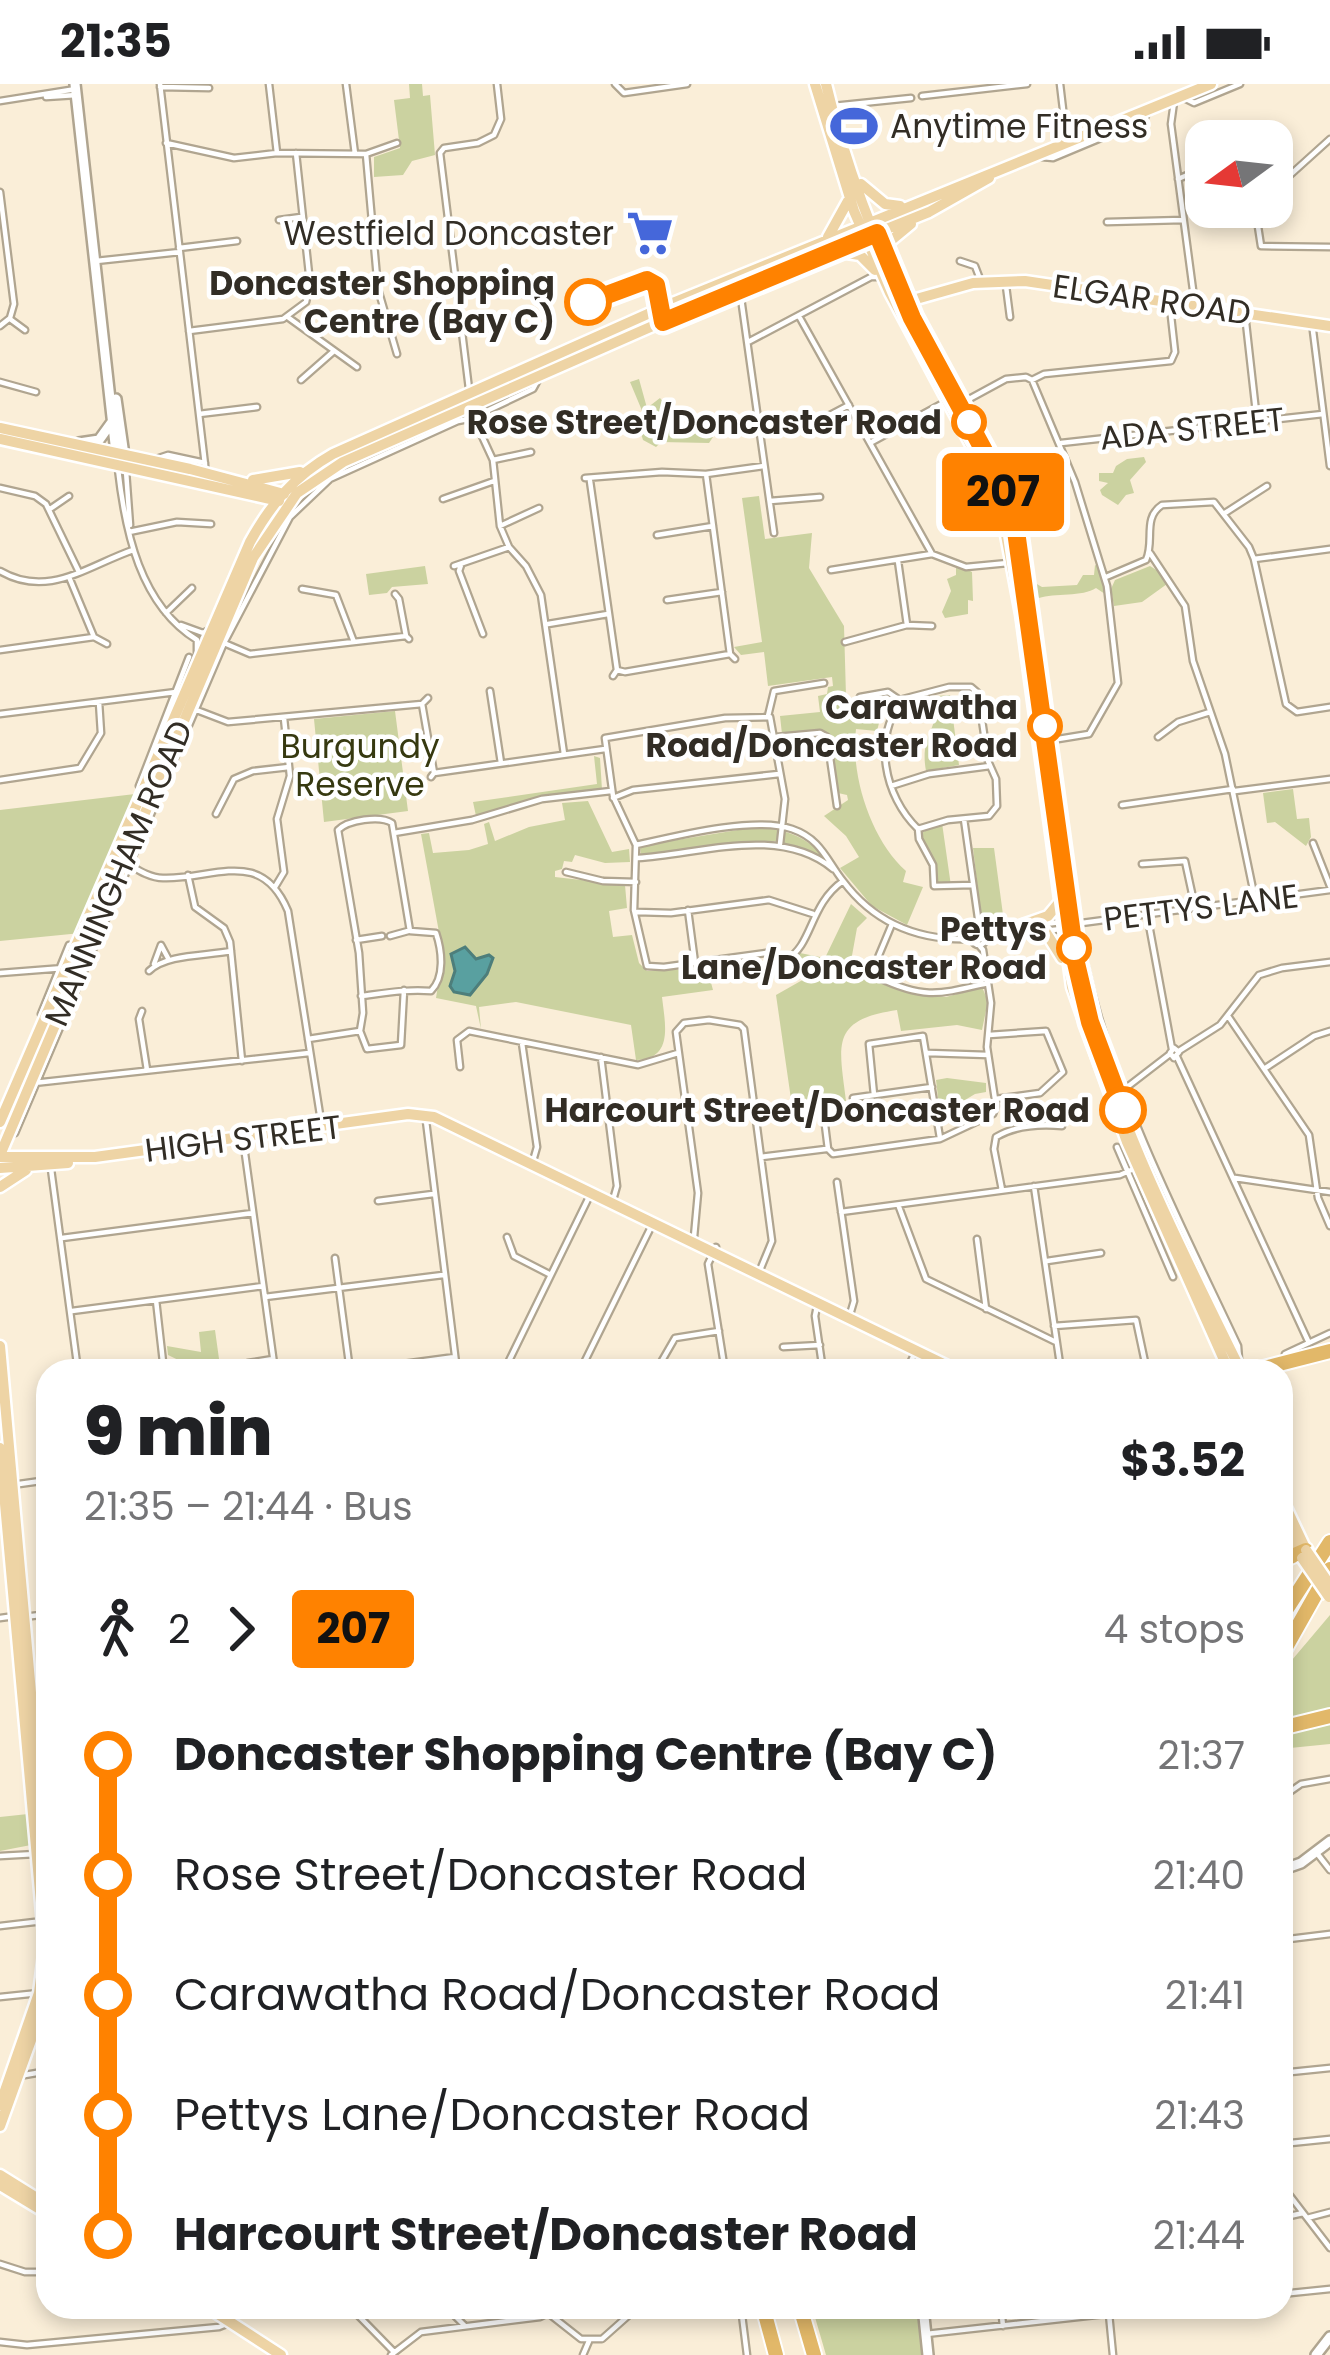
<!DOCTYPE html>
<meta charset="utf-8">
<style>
:root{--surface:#fff;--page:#f6f6f6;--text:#202124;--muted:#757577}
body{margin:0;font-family:Poppins,sans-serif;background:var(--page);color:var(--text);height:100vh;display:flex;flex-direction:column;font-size:45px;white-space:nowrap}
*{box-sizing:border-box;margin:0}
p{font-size:39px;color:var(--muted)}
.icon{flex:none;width:66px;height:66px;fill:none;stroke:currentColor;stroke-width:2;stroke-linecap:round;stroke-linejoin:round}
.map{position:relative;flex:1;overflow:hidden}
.sheet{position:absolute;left:36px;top:1275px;width:1257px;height:960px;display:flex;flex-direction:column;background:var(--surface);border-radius:36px;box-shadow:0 6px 18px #0003}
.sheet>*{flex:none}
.badge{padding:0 24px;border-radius:9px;font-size:42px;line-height:78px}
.needle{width:78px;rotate:255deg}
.buttons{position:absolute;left:1185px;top:36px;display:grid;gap:24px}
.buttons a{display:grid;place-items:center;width:108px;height:108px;border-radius:24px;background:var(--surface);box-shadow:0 6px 18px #0003;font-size:60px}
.map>.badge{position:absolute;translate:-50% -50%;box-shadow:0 0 0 6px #fff}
.legs{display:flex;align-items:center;gap:18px;height:132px;padding:0 48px;font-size:39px}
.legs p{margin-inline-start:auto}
.overview{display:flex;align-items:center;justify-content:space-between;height:204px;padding:0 48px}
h1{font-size:66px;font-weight:800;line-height:90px}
ul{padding:0 48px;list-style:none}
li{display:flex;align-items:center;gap:42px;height:120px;font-size:45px}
li i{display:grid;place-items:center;width:18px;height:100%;margin:0 15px;background:currentColor}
li i::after{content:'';width:30px;height:30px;margin:-15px;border:9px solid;border-radius:50%;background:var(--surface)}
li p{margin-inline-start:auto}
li:first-child i{background:linear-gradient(#0000 50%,currentColor 0)}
li:last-child i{background:linear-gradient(currentColor 50%,#0000 0)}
.status{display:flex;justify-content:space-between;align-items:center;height:84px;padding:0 60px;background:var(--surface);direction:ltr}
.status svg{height:33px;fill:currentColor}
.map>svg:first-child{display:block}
.green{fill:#cbd2a0}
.water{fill:#59a0a0;stroke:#4d7e7b;stroke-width:3}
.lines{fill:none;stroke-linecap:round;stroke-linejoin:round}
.street-casing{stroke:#b0a590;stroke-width:9}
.secondary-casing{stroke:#b0a590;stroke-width:14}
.primary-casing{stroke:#fff;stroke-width:15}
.highway-casing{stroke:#fff;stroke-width:18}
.street{stroke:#fff;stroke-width:4.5}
.secondary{stroke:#fff;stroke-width:9}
.primary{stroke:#eed4a5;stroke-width:10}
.highway{stroke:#e2b869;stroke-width:14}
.primary-bridge-casing{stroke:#fff;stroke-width:15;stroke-linecap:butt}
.primary-bridge{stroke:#eed4a5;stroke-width:10}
.line-1-casing{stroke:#fff;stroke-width:27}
.line-1{stroke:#ff8200;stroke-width:18}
.stop-1-dot{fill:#fff;stroke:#ff8200;stroke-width:6}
.labels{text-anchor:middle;stroke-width:9;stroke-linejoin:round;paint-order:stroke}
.poi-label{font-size:33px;fill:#322d25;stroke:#fff;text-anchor:start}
.stop-label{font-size:33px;font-weight:bold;fill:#322d25;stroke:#fff;text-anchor:end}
.street-label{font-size:33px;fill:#322d25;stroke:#fff}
.park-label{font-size:33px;fill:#363910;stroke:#fff}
</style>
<div class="status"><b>21:35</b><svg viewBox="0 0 49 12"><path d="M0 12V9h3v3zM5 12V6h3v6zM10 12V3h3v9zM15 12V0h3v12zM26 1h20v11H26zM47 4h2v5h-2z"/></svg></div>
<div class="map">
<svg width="1330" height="2271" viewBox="0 0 1330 2271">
<rect width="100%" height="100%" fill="#faeed8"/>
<path class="green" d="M409 0H422L423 12 430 11 435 71 412 77 403 91 374 93V73L400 64 394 16 410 14Z
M639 295 647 324 660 314 674 332 666 344 692 350 706 348 713 353 709 359 661 358 656 363 643 356 638 340 643 329 630 298Z
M1144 373 1146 378 1130 396 1134 409 1126 411 1118 421 1102 411 1100 406 1108 399 1099 397V389H1113L1116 382 1127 375Z
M759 412 765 455 812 449 809 484 844 542 846 612 855 616 856 622 864 621 867 614H894L880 635 877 647 856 645C850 691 871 756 906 787L903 798 923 803 907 841 872 822 840 784 859 773 846 752 824 732 848 716 847 711 838 709 829 652 820 647 782 650 780 632 820 628 818 612 827 610 828 603 833 602 832 593 768 602 764 568 741 571 734 563 762 558 742 414Z
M1032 477 1035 499 1042 503 1077 501 1083 491H1094L1095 481 1105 486V510L1096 504C1083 513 1054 509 1039 514L1033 506 1028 481Z
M956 480 972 488 973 517 968 516V530L945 534 942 528 951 507 947 495 956 491Z
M425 482 428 500 392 503 387 509 369 511 366 490Z
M1150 482 1158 487 1167 500 1142 518 1114 522 1111 505 1115 496Z
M950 611 959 681 926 687C919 650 941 644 936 612Z
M395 627 408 727 324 738 314 635Z
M594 672 600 674 602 706 536 714 476 732 473 718 597 700Z
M1293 705 1297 735 1309 734 1311 753 1306 762 1275 738 1267 739 1263 709Z
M135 710 139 713 81 849 0 857V726Z
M588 717 612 768 629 765 630 778 605 779 575 771 572 778 564 777 562 785 555 787V793L625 801 627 824 609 827 613 853 632 851 639 879 647 887 707 884 713 906 662 913C665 940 674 975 636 976L631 941 516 918 479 923 481 945 476 922 436 914 443 870 421 750 429 749 433 769 469 766 488 760 484 740 489 738 495 757 529 743 565 736 562 719Z
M942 739 951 802 935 800 934 775 919 750Z
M756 743C786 745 807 753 827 775L776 757 641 772 640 762Z
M973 764H994L1004 838 989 841 981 833Z
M851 820 867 834 857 844 851 877 879 898 923 910 946 913 982 903 988 917 982 946 957 941 901 947 897 926C830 936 839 960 846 1017L792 1022 776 911 806 894 790 877 800 869 825 874Z
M947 994 986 999V1008L975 1010 940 1031 936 996Z
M215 1246 220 1282 240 1280 245 1287H201L168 1271 167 1262 201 1268 199 1248Z
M1330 1531V1660L1290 1664 1281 1671V1589Z
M28 1730 31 1761 0 1767V1733Z
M812 2223H919L925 2271H826Z"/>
<path class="water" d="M465 863 476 875 489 871 493 874 487 890 470 911 454 908 450 902 455 887 451 870Z"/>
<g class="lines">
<defs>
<path id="street" d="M160 0 206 389
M269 0 277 69
M346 0 355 70
M615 0 624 9 687 0
M1060 0 1067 59
M160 3 209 4
M922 12 1027 0
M46 13 77 11
M1186 15 1194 19 1240 0
M0 17 76 5
M1174 18 1171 40 1195 221
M833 22 911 14
M166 59 234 74 277 69 366 70 397 59
M366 70 378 205 397 270
M1042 73 1053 74 1144 36 1148 27
M1178 95 1206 83
M1272 95 1289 92 1330 55
M0 108 14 220 10 234 0 242
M1255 123 1261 162 1330 163
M279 136 301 133
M1107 138 1183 136
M179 164 237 157
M96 177 180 168
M960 177 975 182 980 195
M1006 202 1010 233
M737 205 741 214 774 449
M1245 230 1257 337
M289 234 357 283
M800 234 932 470
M10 235 25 246
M1312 239 1330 382
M189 247 283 235 306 218 310 199 296 69
M748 258 871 193H881
M301 296 334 267
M1032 296 1075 398 1107 502 1118 599 1089 650 1046 657
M0 298 36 308
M469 305 440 69 444 64 478 59 494 51 501 35 497 0
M960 320 1006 295 1026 293 1032 296 1044 290 1171 277 1175 268 1170 223
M469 324 493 376 500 442 509 463 526 482 541 511 564 670
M199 330 257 323
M474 333 533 305 539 294
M760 350 811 341 849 321
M870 359 947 317
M1061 359 1323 330
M159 374 168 371 205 379
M493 376 531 368
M118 385C125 447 140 521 197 556V571
M126 387 130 441
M706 390 730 570
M585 394 662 388 706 390 764 382
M590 397 617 586 613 592
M0 404 35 412 46 420 79 488
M443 415 494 397
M770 417 820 413
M50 425 69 412
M1225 429 1267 402
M500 442 539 424
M129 448 177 438 211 440
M657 451 713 442
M1150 469 1185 522 1193 577 1225 670 1255 815
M1254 475 1330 465
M898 477 907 541
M461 481 459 487 483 550
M454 482 509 463
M831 486 932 470 966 483 1008 479
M0 487C48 515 87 482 133 466
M69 493 94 553
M1106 493 1146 476C1155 457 1142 434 1162 421L1214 418 1249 463 1254 475 1286 620 1297 628 1330 623
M302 505 336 511 354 558
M395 510 399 515 406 552
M667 516 722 508
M166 529 192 504
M548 540 608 530
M181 541 203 549 209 546
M845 558 907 541 932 542
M224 559 250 570 406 552 409 555
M0 566 94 553 107 560
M617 586 625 588 730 570 735 575
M949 603H971L978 609 988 677 996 695 997 722 989 732 948 736 918 745C884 712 872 654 903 615Z
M490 607 501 679
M422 620 434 689 431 693
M860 620V613L888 608 901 617
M194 625 228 638 422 620 428 614
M0 630 176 608
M768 632 774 607 824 599
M776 653 820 649 827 653 837 722
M1158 653 1178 638 1210 628
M434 689 605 665
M0 696 80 684 101 649 99 618
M139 702 189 573
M891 702 929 690 990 682
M1235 707 1330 695
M613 714 633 706 779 690
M1122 721 1233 705
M216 730 234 695 253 687 289 683
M964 735 979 841 976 847
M918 744 919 755 933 781 934 802 973 801
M394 749 472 736 542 715 611 707
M1313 759 1330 802
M780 760 785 715 770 633 725 634 605 654 613 712 636 761 634 826 647 882 664 883 766 869 786 876C813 861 809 821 843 797
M636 761C676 752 754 732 792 745 821 755 826 775 843 797 875 840 920 857 972 855
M638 774C701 770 780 741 833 785
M128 780C138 786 150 794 163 794 213 796 261 762 288 827L321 1037
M1142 780 1185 777 1195 823
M566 788 603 797 636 798
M188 791 195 823 224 844 230 858 242 977
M275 803 284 788 277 735 290 692 284 634
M688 826 695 879
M637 828 671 829 769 816 813 830
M1147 830 1172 965
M892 840 874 883 877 893C925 916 940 910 988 899
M1074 840 1330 806
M1037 841 1061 838
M972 854a7 7 0 1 1 14 0a7 7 0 1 1-14 0Z
M984 850 1008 845
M390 852 408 847
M356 856 382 852
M984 857 994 852 1062 845
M154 880 161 861 169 876
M1085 880C1115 1015 1180 1138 1238 1262L1239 1276
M149 887C166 870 206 872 231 867
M0 889 64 884
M361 912C385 909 407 905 431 907 445 893 442 867 436 849L410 847 392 739C380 731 348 736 338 746L359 869 363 929 360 947 367 965 401 961 404 906
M142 927 139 935 147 986
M41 930 69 861
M1228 932 1309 1051 1318 1114 1330 1142
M989 951 1046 947 1063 988 1040 1009 995 1015
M308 955 360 947
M522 959 537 1063 533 1077
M1174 964 1179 968 1174 974 1170 969Z
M1179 967 1220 941 1259 891 1282 884 1330 878
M928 969 988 971
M601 973 617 1102 613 1116
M1177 973 1309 1259
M460 983 457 956 469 947 638 981 678 969
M1264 985 1314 952 1330 947
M34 999 309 969
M1122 1007 1170 970
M874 1011 869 960 923 952 940 1054
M853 1014 932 1003
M823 1025 828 1065
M426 1037 457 1287
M15 1049 224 559 290 433 330 395 458 337 468 335 476 340
M243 1055 275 1287
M1117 1063 1173 1193
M828 1065 833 1070 940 1055 993 1030 996 1022 987 963 991 919 983 866 978 860
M761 1073 826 1065
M51 1085 78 1287
M1235 1094 1330 1108
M837 1098 854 1217 849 1234
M1034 1102 1061 1287
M1002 1106 994 1065 996 1053C1016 1041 1039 1040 1062 1042
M378 1117 433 1110
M899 1123 926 1195 1056 1258
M841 1128 1120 1091 1138 1083
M507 1153 514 1172 551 1191
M694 1153 698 1109 676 948 684 939 709 936 740 941 744 945 772 1157 758 1191
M62 1154 253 1129
M977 1155 986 1225
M716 1163 708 1180 725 1287
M335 1174 350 1287
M1047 1177 1101 1169
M265 1213 443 1191
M156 1216 164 1287
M817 1222 815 1232 823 1287
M72 1227 263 1202
M1054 1242 1136 1236 1146 1283
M783 1263 820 1261
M1285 1270 1330 1249
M248 1279 273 1275
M403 1280 455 1273
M457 1287 490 1282 501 1287
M504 1287 591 1109
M580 1287 652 1141
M656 1287 675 1254 719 1247
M906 1287 914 1271
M12 1401 48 1396
M24 1533 48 1530
M0 1534 15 1532
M30 1600 48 1598
M1281 1714 1301 1700 1330 1695
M1316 1768 1330 1786
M0 1772 36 1770
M0 1842 43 1837
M1281 1856 1330 1850
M1281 1893 1284 1910 1281 1917
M0 1913 39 1909
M1281 1989 1330 1984
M19 1992 48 1987
M1281 2060 1330 2055
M1281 2100 1330 2164
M1281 2134 1303 2129
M1307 2134 1330 2128
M0 2180 25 2188H48
M1281 2210 1330 2205
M350 2223 394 2268
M446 2223 465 2242
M741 2223 747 2271
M1001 2223 1003 2242
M1109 2230 1113 2271
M926 2250 1168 2223
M0 2258 27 2261 219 2243 229 2239V2228
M391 2271 421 2248 540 2233 548 2229 581 2255H602L638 2223
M583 2271 589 2257"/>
<path id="secondary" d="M75 0 116 369
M116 315 124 371
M79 359 99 356 112 338
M1281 1786 1301 1779 1330 1757
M923 2223 928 2271
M1316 2271 1330 2253"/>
<path id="primary" d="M815 0 854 127 890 209 988 393 1002 430 1021 530 1072 903 1127 1058 1229 1287
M826 0C844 77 876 162 911 232 952 315 1008 389 1023 482L1076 879C1107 1021 1177 1157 1241 1287
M861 100 885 120 900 122
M828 153 848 117
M885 167 888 159 911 140
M840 168 860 171 875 186
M902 219 973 199 1025 197 1330 242
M0 344 190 385 284 410
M0 355 279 417
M253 396 300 388
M1011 845 1048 832 1058 820
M1045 847 1062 874
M0 1038 250 458C271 420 294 392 333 370L668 221 1211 0
M0 1071 253 474 297 409 343 378 737 205 929 128 989 94
M0 1073H95L408 1030 434 1033 958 1287
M0 1084 68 1079
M0 1103 26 1086
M0 1262 48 1799
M0 1364 45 1863 39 1909 0 2021
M1281 1413 1306 1466
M1281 1435 1302 1474
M0 2042 48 1909
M0 2091 48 2121
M0 2101 48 2130
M207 2223 281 2271"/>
<path id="highway" d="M1252 1287 1330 1267
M1281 1468 1286 1445
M1281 1477 1306 1466
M1281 1534 1330 1458
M1281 1572 1330 1485
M1281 1644 1330 1632
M763 2223 776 2271
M800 2223 814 2271"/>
</defs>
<use href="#street" class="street-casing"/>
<use href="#secondary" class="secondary-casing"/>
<use href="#primary" class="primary-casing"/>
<use href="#highway" class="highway-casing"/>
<use href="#street" class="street"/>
<use href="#secondary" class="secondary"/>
<use href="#primary" class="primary"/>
<use href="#highway" class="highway"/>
<defs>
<path id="primary-bridge" d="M1306 1466 1330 1501
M1302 1474 1329 1513"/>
</defs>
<use href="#primary-bridge" class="primary-bridge-casing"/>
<use href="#primary-bridge" class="primary-bridge"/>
</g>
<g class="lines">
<defs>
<path id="line-1" d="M588 218 647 196 656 201 663 238 877 149 912 234 995 387 1015 440 1076 879 1090 938 1123 1026"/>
</defs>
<use href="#line-1" class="line-1-casing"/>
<use href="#line-1" class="line-1"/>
</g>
<defs>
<symbol id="stadium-bare" viewBox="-9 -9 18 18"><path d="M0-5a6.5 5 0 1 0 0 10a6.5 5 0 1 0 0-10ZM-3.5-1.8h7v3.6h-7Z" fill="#4567da" stroke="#fff" stroke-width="2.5" paint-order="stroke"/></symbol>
<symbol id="supermarket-bare" viewBox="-9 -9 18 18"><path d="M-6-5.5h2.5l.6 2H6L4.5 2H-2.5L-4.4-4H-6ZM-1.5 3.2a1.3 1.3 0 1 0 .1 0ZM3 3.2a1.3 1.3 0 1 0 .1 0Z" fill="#4567da" stroke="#fff" stroke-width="2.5" paint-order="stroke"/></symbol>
</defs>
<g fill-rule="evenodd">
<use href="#stadium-bare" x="821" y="9" width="66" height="66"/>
<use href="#supermarket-bare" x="617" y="116" width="66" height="66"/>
</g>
<g class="stop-1-dot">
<circle cx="588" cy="218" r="21"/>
<circle cx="969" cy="338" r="15"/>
<circle cx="1045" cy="642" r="15"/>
<circle cx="1074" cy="864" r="15"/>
<circle cx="1123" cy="1026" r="21"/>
</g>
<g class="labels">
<g class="poi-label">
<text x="890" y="54">Anytime Fitness</text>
<text x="614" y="161" text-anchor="end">Westfield Doncaster</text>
</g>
<g class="stop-label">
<text x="555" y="211">Doncaster Shopping<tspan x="555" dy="38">Centre (Bay C)</tspan></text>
<text x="942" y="350">Rose Street/Doncaster Road</text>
<text x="1018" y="635">Carawatha<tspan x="1018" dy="38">Road/Doncaster Road</tspan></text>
<text x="1047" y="857">Pettys<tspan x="1047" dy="38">Lane/Doncaster Road</tspan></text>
<text x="1090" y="1038">Harcourt Street/Doncaster Road</text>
</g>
<g class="street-label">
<text transform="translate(1152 215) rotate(8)" y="12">ELGAR ROAD</text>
<text transform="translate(1192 344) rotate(-6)" y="12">ADA STREET</text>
<text transform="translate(118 789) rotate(-67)" y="12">MANNINGHAM ROAD</text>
<text transform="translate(1201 823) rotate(-7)" y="12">PETTYS LANE</text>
<text transform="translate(243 1054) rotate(-7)" y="12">HIGH STREET</text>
</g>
<g class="park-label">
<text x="360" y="674">Burgundy<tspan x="360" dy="38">Reserve</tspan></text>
</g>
</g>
</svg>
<div class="buttons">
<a><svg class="needle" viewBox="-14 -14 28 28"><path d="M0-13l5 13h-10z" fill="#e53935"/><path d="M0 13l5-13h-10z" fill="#757577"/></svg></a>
</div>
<b class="badge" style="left:1003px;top:408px;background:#ff8200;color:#111">207</b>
<section class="sheet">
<div class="overview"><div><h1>9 min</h1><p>21:35 – 21:44 · Bus</p></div><b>$3.52</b></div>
<div class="legs"><svg class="icon" aria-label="walk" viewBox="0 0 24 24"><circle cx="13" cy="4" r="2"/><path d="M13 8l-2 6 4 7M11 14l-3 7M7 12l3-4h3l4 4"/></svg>2<svg class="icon" aria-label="forward" viewBox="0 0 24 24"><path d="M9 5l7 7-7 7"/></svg><b class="badge" style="background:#ff8200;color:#111">207</b><p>4 stops</p></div>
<ul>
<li><i style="color:#ff8200"></i><b>Doncaster Shopping Centre (Bay C)</b><p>21:37</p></li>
<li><i style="color:#ff8200"></i><span>Rose Street/Doncaster Road</span><p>21:40</p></li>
<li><i style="color:#ff8200"></i><span>Carawatha Road/Doncaster Road</span><p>21:41</p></li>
<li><i style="color:#ff8200"></i><span>Pettys Lane/Doncaster Road</span><p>21:43</p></li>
<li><i style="color:#ff8200"></i><b>Harcourt Street/Doncaster Road</b><p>21:44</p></li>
</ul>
</section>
</div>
